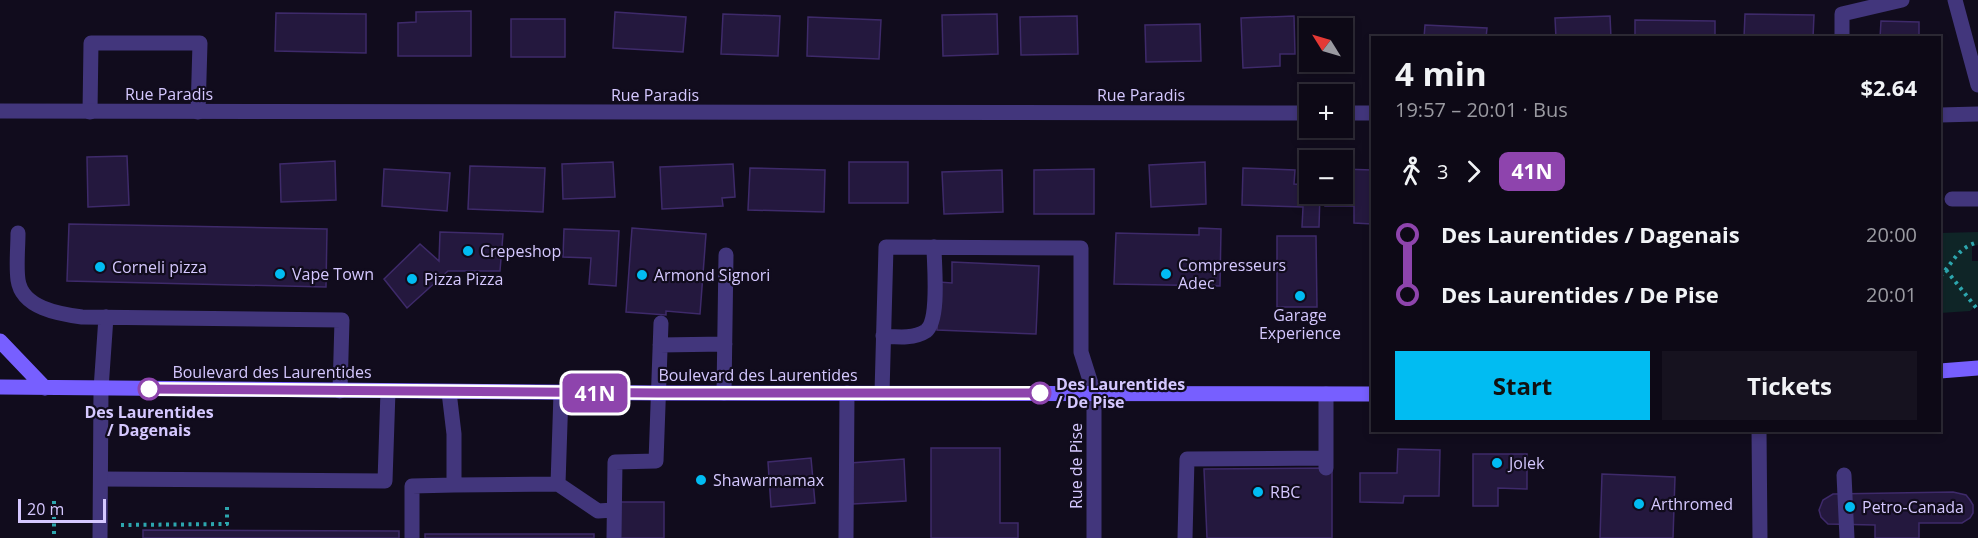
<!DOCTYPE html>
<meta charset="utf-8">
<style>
:root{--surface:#0d0916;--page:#16121f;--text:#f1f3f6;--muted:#9a9aa1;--line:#2d2a35;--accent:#01bcf2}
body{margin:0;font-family:"Open Sans",sans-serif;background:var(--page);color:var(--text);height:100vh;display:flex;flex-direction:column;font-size:22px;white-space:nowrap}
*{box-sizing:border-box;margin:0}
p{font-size:20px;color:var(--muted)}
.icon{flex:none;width:33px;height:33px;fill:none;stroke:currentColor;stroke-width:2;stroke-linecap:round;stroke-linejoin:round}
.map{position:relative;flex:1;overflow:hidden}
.drawer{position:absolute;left:1371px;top:36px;width:570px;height:396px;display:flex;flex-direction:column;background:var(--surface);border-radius:0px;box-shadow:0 3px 9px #0003,0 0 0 2px var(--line)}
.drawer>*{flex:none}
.badge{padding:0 12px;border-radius:9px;font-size:21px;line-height:39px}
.needle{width:39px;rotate:307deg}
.fabs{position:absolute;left:1299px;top:18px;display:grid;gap:12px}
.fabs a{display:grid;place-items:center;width:54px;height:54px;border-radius:0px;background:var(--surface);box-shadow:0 3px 9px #0003,0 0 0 2px var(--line);font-size:30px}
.scale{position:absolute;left:18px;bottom:15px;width:88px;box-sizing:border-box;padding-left:6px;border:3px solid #d5c8ff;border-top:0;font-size:16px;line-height:21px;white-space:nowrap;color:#d5c8ff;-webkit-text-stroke:4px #110c1d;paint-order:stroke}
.map>.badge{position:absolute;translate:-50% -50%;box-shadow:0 0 0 3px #fff}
.legs{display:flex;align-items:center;gap:9px;height:66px;padding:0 24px;font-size:20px}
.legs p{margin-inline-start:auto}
.headline{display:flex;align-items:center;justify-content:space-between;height:102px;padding:0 24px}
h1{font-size:33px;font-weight:700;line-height:45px}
.button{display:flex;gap:12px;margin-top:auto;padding:12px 24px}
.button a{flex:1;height:69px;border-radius:0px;background:var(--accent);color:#111;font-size:24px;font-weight:700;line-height:69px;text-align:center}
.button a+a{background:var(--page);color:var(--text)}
ul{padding:0 24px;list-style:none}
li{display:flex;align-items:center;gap:21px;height:60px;font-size:22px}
li i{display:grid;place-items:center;width:9px;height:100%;margin:0 8px;background:currentColor}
li i::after{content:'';width:15px;height:15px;margin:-8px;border:4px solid;border-radius:50%;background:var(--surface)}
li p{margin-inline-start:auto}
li:first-child i{background:linear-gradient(#0000 50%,currentColor 0)}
li:last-child i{background:linear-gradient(currentColor 50%,#0000 0)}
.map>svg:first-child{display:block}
.green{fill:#0f2527}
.building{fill:#24183e;stroke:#3e2a6a;stroke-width:1.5}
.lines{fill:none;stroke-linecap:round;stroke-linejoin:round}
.path{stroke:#2da6ae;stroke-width:4;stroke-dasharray:3 4.5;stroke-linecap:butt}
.service{stroke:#42367c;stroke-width:15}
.minor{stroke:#42367c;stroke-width:15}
.tertiary{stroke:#42367c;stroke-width:15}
.secondary{stroke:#775fff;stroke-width:15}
.line-1-casing{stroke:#fff;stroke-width:14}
.line-1{stroke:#8e44ad;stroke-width:9}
.poi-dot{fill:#01bcf2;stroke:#110c1d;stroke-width:2}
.stop-1-dot{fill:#fff;stroke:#8e44ad;stroke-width:3}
.labels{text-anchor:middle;stroke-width:4.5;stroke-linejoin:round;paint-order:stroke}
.street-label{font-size:16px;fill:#d5c8ff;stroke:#110c1d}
.poi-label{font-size:16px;fill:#d5c8ff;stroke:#110c1d;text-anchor:start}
.stop-label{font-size:16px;font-weight:bold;fill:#d5c8ff;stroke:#110c1d;text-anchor:start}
</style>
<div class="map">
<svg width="1978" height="538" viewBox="0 0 1978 538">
<rect width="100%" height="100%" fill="#110c1d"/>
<path class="green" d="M1978 232V245L1972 246V261H1978V304L1970 311 1940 313V233Z"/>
<path class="building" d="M471 11V56H398V23L416 22V12Z
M615 12 686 17 683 52 613 48Z
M276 13 366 14V53L275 51Z
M723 14 780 16 778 56 721 54Z
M997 14 998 54 943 56 942 15Z
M1745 14 1814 15 1813 38H1744Z
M1077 16 1078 54 1021 55 1020 17Z
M1294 16 1295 54H1280V66L1243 68 1241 18Z
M1610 16 1611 38H1556L1555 18Z
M808 17 881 20 879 59 807 56Z
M511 19H565V57H511Z
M1635 20 1715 21V38H1635Z
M1881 21 1919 22V38H1880Z
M1200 24 1201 61 1146 62 1145 25Z
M1425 25 1487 28 1486 38H1424Z
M127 156 129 205 88 207 87 157Z
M335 161 336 200 281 202 280 164Z
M613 162 615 197 563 199 562 164Z
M849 162H908V203H849Z
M1205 162 1206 204 1151 207 1149 165Z
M733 164 735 197 722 198 723 206 662 209 660 167Z
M470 166 545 168 543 212 468 209Z
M750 168 825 170 824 212 748 210Z
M1243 168 1295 170 1294 184 1310 185V194H1320L1319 227H1302L1303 207 1242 205Z
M384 169 450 173 447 211 382 206Z
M1094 169V214H1034V170Z
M1342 169 1372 170V224L1354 223V206H1325V194H1342Z
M1002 170 1003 212 944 214 942 172Z
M69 224 327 229 326 287 67 281Z
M632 228 706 234 700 314 666 311V315L626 312Z
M1199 228 1221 229 1220 286 1114 284 1116 233 1199 235Z
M564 229 619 231 616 286 589 284 591 258 563 257Z
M440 232 503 234 500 271H448L407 308 384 279 420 244 439 261Z
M1277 236H1316L1317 307H1277Z
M952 262 1039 266 1036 334 937 330 939 282 952 283Z
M931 448H1000V523H1018V538H931Z
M1398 449 1440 450 1439 496H1404L1403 503 1360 502V473H1397Z
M1473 454H1527V489L1498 488V506H1473Z
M811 458 815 503 771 507 768 462Z
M904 459 906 501 853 504 850 463Z
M1332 468V538H1207L1204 469Z
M1602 474 1675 477 1673 538H1600Z
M1953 492 1966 495 1970 500 1973 505V513L1970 518 1962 523H1919V538H1875V525L1828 524 1821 517 1819 510 1823 500 1833 494Z
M620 502H664V538H620Z
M143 530 399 531V538H143Z
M425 534H594V538H425Z"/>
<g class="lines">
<path class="path" d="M1946 270 1978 310
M1940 276C1954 262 1957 248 1978 242
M54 501V538
M121 525 227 524V503"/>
<path class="service" d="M1842 38V14L1902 0
M90 112 91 43H200L198 112
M1952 199H1978
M18 233C18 248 16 265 18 280 22 308 59 314 82 317L342 320 340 391
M883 336C897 337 914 339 926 331 940 320 934 264 934 247
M660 345 725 344
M101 389 106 317
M449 392 454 434V485L558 484 561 393
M724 393 726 255
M882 393 886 247 1081 248V352L1094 393
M1326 394V468
M1844 475 1847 538
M101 479 385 481 388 391
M558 484 598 511 614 510
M412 538V486L454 485
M614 538 615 462 656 461 661 323
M846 538 847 393
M1185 538 1187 459 1326 458"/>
<path class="minor" d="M0 111 1310 113
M1342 113H1372
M1940 115 1978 114
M1759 430 1760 538
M100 538 101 389
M1094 538V393"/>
<path class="tertiary" d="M1955 0 1978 85"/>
<path class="secondary" d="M0 341 45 388
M1940 371 1978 368
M0 387 658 393 1372 394"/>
</g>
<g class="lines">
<defs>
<path id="line-1" d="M149 389 658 393H1040"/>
</defs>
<use href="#line-1" class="line-1-casing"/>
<use href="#line-1" class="line-1"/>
</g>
<g class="poi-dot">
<circle cx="468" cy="251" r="6"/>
<circle cx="100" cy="267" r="6"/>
<circle cx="280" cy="274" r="6"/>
<circle cx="1166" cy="274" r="6"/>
<circle cx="642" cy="275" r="6"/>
<circle cx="412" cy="279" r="6"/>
<circle cx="1300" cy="296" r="6"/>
<circle cx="1497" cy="463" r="6"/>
<circle cx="701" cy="480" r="6"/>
<circle cx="1258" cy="492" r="6"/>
<circle cx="1639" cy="504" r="6"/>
<circle cx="1850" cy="507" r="6"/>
</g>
<g class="stop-1-dot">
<circle cx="149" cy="389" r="10"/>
<circle cx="1040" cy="393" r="10"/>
</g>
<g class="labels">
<g class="street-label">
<text x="169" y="100">Rue Paradis</text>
<text x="655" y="101">Rue Paradis</text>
<text x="1141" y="101">Rue Paradis</text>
<text x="272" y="378">Boulevard des Laurentides</text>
<text x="758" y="381">Boulevard des Laurentides</text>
<text transform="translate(1076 466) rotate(-90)" y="6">Rue de Pise</text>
</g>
<g class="poi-label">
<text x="480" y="257">Crepeshop</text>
<text x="1178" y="271">Compresseurs<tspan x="1178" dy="18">Adec</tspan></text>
<text x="112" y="273">Corneli pizza</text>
<text x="292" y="280">Vape Town</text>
<text x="654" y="281">Armond Signori</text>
<text x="424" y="285">Pizza Pizza</text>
<text x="1300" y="321" text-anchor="middle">Garage<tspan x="1300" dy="18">Experience</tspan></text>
<text x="1509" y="469">Jolek</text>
<text x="713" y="486">Shawarmamax</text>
<text x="1270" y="498">RBC</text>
<text x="1651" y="510">Arthromed</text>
<text x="1862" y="513">Petro-Canada</text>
</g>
<g class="stop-label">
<text x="1056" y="390">Des Laurentides<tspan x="1056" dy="18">/ De Pise</tspan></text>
<text x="149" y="418" text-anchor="middle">Des Laurentides<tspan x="149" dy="18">/ Dagenais</tspan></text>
</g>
</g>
</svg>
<div class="fabs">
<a><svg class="needle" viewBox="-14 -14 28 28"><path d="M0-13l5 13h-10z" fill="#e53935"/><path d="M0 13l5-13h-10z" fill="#9a9aa1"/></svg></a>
<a>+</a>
<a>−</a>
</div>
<div class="scale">20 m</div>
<b class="badge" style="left:595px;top:393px;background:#8e44ad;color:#fff">41N</b>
<section class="drawer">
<div class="headline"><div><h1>4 min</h1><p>19:57 – 20:01 · Bus</p></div><b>$2.64</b></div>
<div class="legs"><svg class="icon" aria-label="walk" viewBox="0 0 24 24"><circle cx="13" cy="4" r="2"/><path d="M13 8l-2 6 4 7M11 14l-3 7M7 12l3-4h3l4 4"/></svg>3<svg class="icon" aria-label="forward" viewBox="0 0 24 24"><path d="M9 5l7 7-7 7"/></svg><b class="badge" style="background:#8e44ad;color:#fff">41N</b></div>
<ul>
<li><i style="color:#8e44ad"></i><b>Des Laurentides / Dagenais</b><p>20:00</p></li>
<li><i style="color:#8e44ad"></i><b>Des Laurentides / De Pise</b><p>20:01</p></li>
</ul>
<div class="button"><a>Start</a><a>Tickets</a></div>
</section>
</div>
